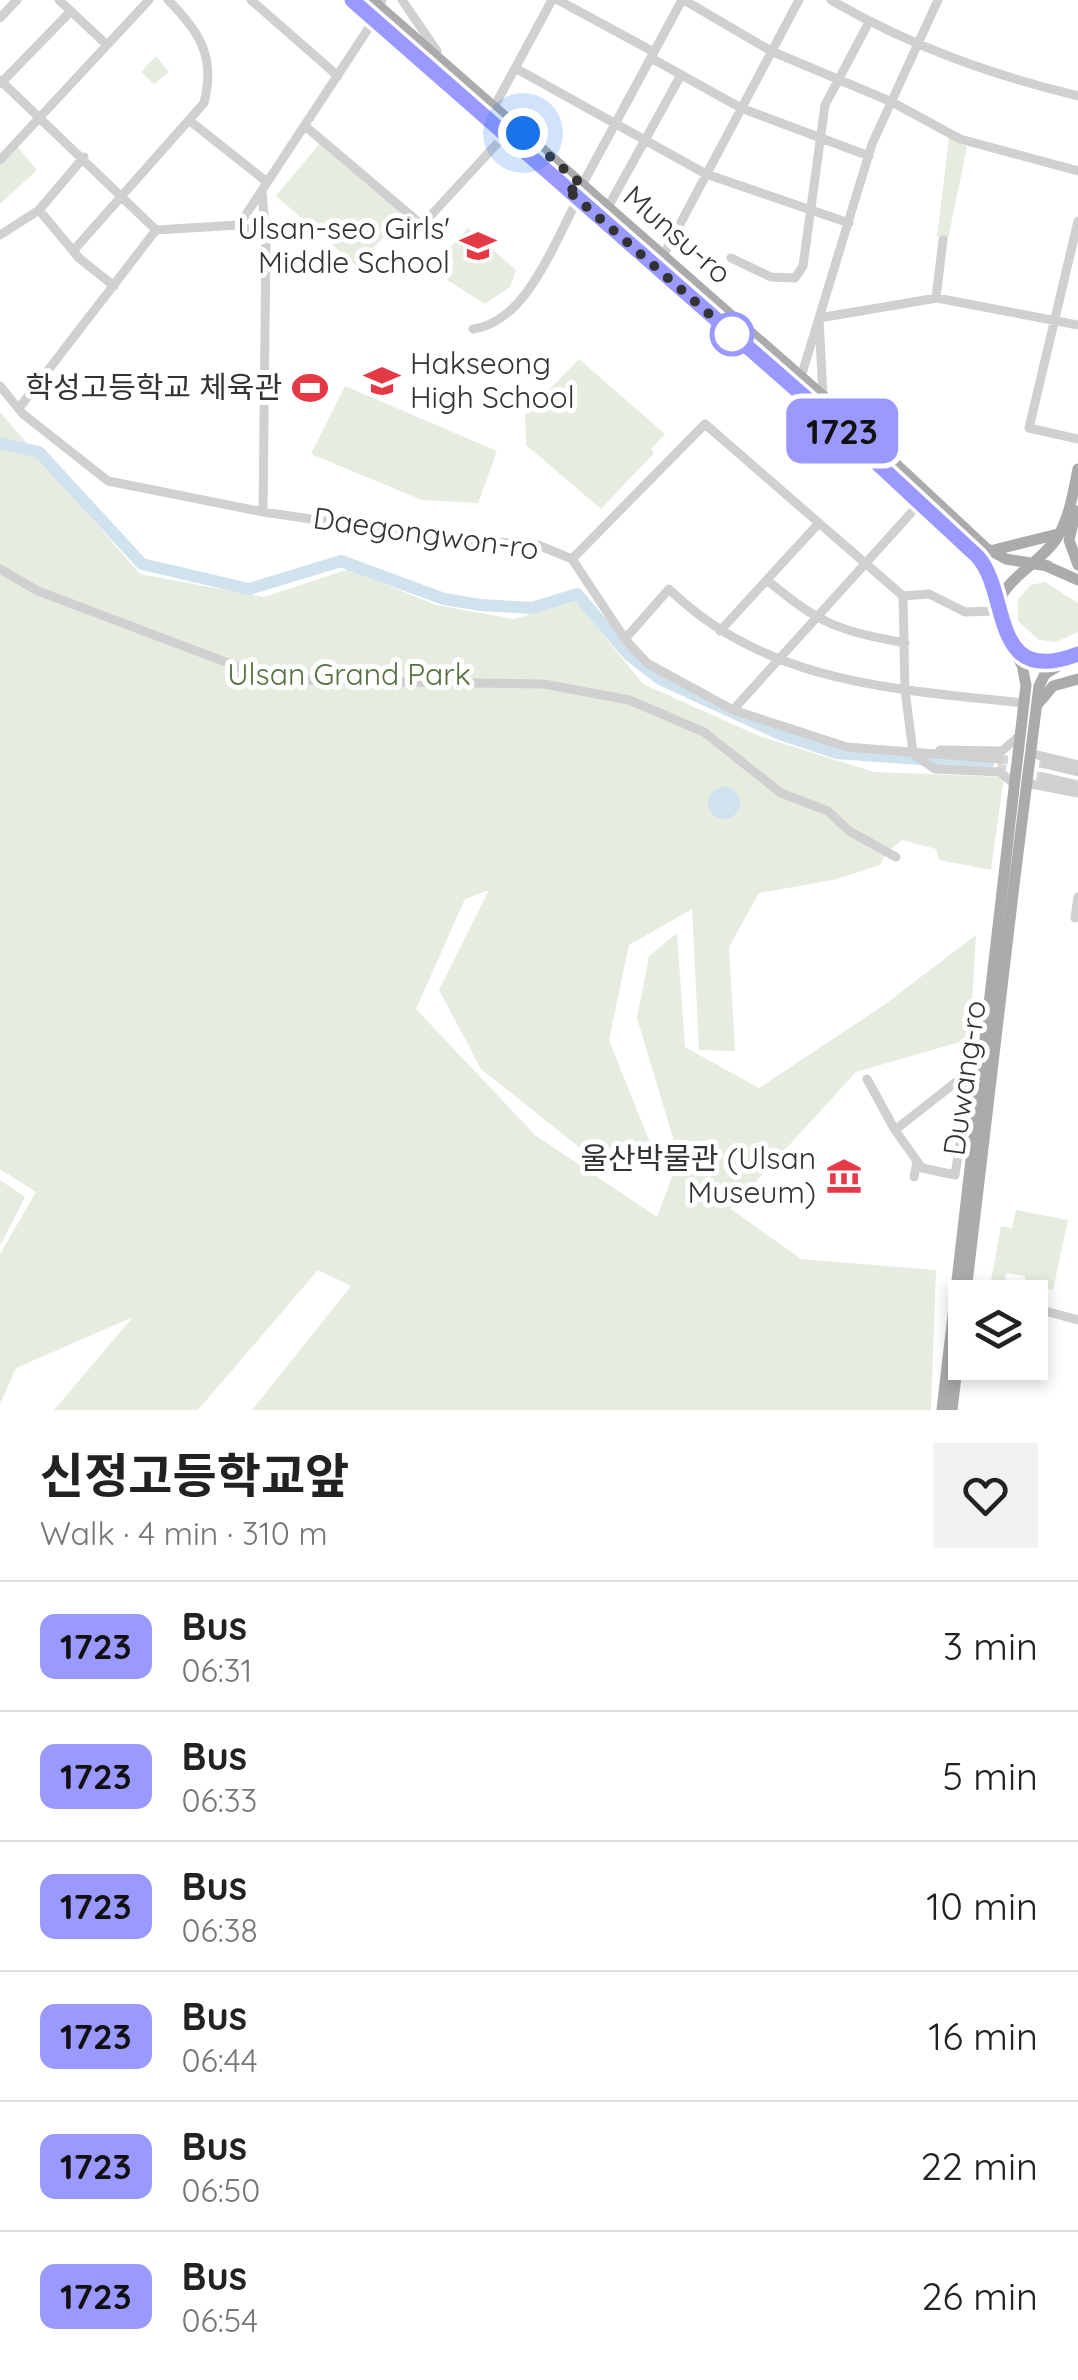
<!DOCTYPE html>
<meta charset="utf-8">
<style>
:root{--surface:#fff;--page:#f2f2f2;--text:#222;--muted:#767676;--line:#e0e0e0}
body{margin:0;font-family:Quicksand,"Noto Sans KR",sans-serif;background:var(--page);color:var(--text);height:100vh;display:flex;flex-direction:column;font-size:38px;white-space:nowrap}
*{box-sizing:border-box;margin:0}
p{font-size:32px;color:var(--muted)}
.icon{flex:none;width:55px;height:55px;fill:none;stroke:currentColor;stroke-width:2;stroke-linecap:round;stroke-linejoin:round}
.map{position:relative;height:1410px;overflow:hidden}
.side{display:flex;flex-direction:column;background:var(--surface);flex:1}
.side>*{flex:none}
.badge{padding:0 20px;border-radius:15px;font-size:35px;line-height:65px}
.buttons{position:absolute;left:948px;top:1280px;display:grid;gap:20px}
.buttons a{display:grid;place-items:center;width:100px;height:100px;border-radius:0px;background:var(--surface);box-shadow:0 5px 15px #0003;font-size:50px}
.you{position:absolute;width:50px;height:50px;margin:-25px;border:8px solid #fff;border-radius:50%;background:#1a73e8;box-shadow:0 0 0 15px #1a73e833}
.map>.badge{position:absolute;translate:-50% -50%;box-shadow:0 0 0 5px #fff}
.round{display:grid;place-items:center;flex:none;width:105px;height:105px;border-radius:0px;background:var(--page)}
.summary{display:flex;align-items:center;justify-content:space-between;height:170px;padding:0 40px}
h1{font-size:48px;font-weight:700;line-height:75px}
ul{padding:0;list-style:none}
li{display:flex;align-items:center;gap:30px;height:130px;padding:0 40px;border-top:2px solid var(--line)}
li div{flex:1}
li b{display:block;font-size:38px}
li em{font-style:normal}
li .badge{min-width:110px;font-weight:700;text-align:center}
.map>svg:first-child{display:block}
.green{fill:#e6ecdf}
.water{fill:#cfe2ee}
.lines{fill:none;stroke-linecap:round;stroke-linejoin:round}
.river{stroke:#cfe2ee;stroke-width:12}
.minor-tunnel{stroke:#d6d6d6;stroke-width:9;stroke-dasharray:9 4.5;stroke-linecap:butt}
.minor{stroke:#d0d0d0;stroke-width:9}
.major{stroke:#ababab;stroke-width:11}
.line-casing{stroke:#fff;stroke-width:22}
.line{stroke:#99f;stroke-width:15}
.walk{stroke:#333;stroke-width:10;stroke-dasharray:0 18}
.stop-dot{fill:#fff;stroke:#99f;stroke-width:5}
.labels{text-anchor:middle;stroke-width:10;stroke-linejoin:round;paint-order:stroke}
.poi-label{font-size:30px;fill:#333;stroke:#fff;text-anchor:end}
.street-label{font-size:30px;fill:#333;stroke:#fff}
.park-label{font-size:30px;fill:#56703f;stroke:#fff}
</style>
<div class="map">
<svg width="1078" height="1410" viewBox="0 0 1078 1410">
<rect width="100%" height="100%" fill="#fff"/>
<path class="green" d="M156 56 169 72 154 84 141 72Z
M949 138 967 147 948 239 937 237Z
M321 142 405 214 357 266 276 196Z
M15 144 37 170 0 204V160Z
M468 228 516 270 510 287 485 304 447 280 454 263 444 254Z
M579 359 665 434 651 449 654 453 601 509 526 445 525 415Z
M345 386 497 451 478 503 422 500 311 454Z
M0 412 140 574 264 597 349 569 436 605 514 619 576 601 643 684 759 736 874 772 1004 777 991 870 939 860 936 849 902 840 886 853 880 865 833 880 759 893 729 947 735 1051 699 1050 692 909 629 945 609 1040 653 1150 580 1148 481 1069 439 990 489 890 465 899 416 1009 535 1135 657 1217 679 1158 637 1018 649 956 677 933 685 1047 759 1088 884 1005 976 935 970 1039 856 1072 731 1209 801 1259 936 1270 931 1410H252L351 1286 318 1270 198 1410H54L133 1317 16 1368 0 1404V1254L36 1192 0 1169Z
M1045 582 1078 603V632L1056 642 1039 640 1018 621V599L1031 585Z
M0 1180 25 1197 0 1246Z
M1016 1210 1068 1220 1053 1290 1024 1285 1025 1276 1006 1273 1002 1294 989 1292 1001 1226 1012 1228Z"/>
<path class="water" d="M708 803a16 16 0 1 1 32 0a16 16 0 1 1-32 0Z"/>
<g class="lines">
<path class="river" d="M0 443 39 452 142 564 249 589 341 561 444 599 481 605 532 608 577 594 629 655 660 679 780 734 837 753 988 764"/>
<path class="minor-tunnel" d="M999 759 1045 764
M997 768 1043 777"/>
<path class="minor" d="M59 0 107 45
M251 0 338 76
M402 0 437 51
M558 0 654 52
M684 0 771 51 892 102 960 139 1078 171
M831 0C910 46 989 74 1078 96
M0 18 17 0
M651 58 741 108 869 156
M517 69 706 174 849 223
M0 80 156 230 239 225
M0 84 71 11
M494 107 552 0
M190 121 267 182
M305 126 422 225 505 135
M0 160 149 0
M581 187 682 0
M262 192 266 239
M608 207 681 75
M39 210 79 258 114 286
M1078 221 1029 428 1078 439
M0 235 39 210 84 157
M73 251 204 103C216 56 199 31 168 0
M663 256 799 0
M731 258 771 277 795 278 803 266 825 105 869 22
M936 298 943 240
M473 329C527 322 554 242 578 199
M801 377 872 144 938 0
M0 386 23 414 108 481 263 512 450 539 538 545 572 559 625 639 647 663 733 710 847 747 999 759
M823 396 819 318 937 298 1078 325
M19 408 156 230
M263 512 266 239 239 225 374 20 382 0
M572 559 705 424 903 596 929 594 965 612 998 611
M0 569 38 591 273 680 544 684 629 700 704 732 781 793 828 811 849 831 896 857
M767 580C821 625 837 630 905 643
M903 596 905 690 913 753
M720 631 818 524
M625 639 669 589C766 684 896 689 1023 703
M733 710 920 503
M940 750 1002 751 1019 736
M1030 753 1078 765
M915 755 935 769 1000 772 1013 783
M1045 764 1078 772
M1043 777 1078 785
M1026 783 1078 793
M1075 918 1078 897
M971 1071 955 1175 922 1168 895 1130 979 1064 985 1061
M867 1079 895 1130
M914 1177 917 1162
M966 1291 991 1298
M1030 1307 1078 1320"/>
<path class="major" d="M352 0 822 412 970 550 990 574 998 611
M372 0 823 396 986 548 1006 559 1048 566
M1076 511 1069 540 1078 565
M994 550 1058 534
M1044 565 1078 580
M1065 658C1044 661 1022 658 1009 640 970 591 1039 570 1058 536 1070 516 1073 492 1078 469
M1037 705 1053 686 1078 679
M942 1410 1026 685 1022 665 1008 640
M952 1410C980 1168 1008 927 1039 686L1045 674 1078 654"/>
</g>
<g class="lines">
<defs>
<path id="line" d="M352 0 822 412 977 556C1011 592 988 689 1078 654"/>
</defs>
<use href="#line" class="line-casing"/>
<use href="#line" class="line"/>
<path class="walk" d="M523 133 582 185 575 190 565 188 732 334"/>
</g>
<defs>
<symbol id="school-bare" viewBox="-9 -9 18 18"><path d="M0-5L7-2L0 1L-7-2ZM-4 1L0 2.5L4 1V4Q0 6-4 4Z" fill="#e63946" stroke="#fff" stroke-width="2.5" paint-order="stroke"/></symbol>
<symbol id="stadium-bare" viewBox="-9 -9 18 18"><path d="M0-5a6.5 5 0 1 0 0 10a6.5 5 0 1 0 0-10ZM-3.5-1.8h7v3.6h-7Z" fill="#e63946" stroke="#fff" stroke-width="2.5" paint-order="stroke"/></symbol>
<symbol id="museum-bare" viewBox="-9 -9 18 18"><path d="M0-6L6-3V-2H-6V-3ZM-5-1h2V3h-2ZM-1-1h2V3h-2ZM3-1h2V3H3ZM-6 4H6V6H-6Z" fill="#e63946" stroke="#fff" stroke-width="2.5" paint-order="stroke"/></symbol>
</defs>
<g fill-rule="evenodd">
<use href="#school-bare" x="453" y="221" width="50" height="50"/>
<use href="#school-bare" x="357" y="356" width="50" height="50"/>
<use href="#stadium-bare" x="285" y="363" width="50" height="50"/>
<use href="#museum-bare" x="819" y="1151" width="50" height="50"/>
</g>
<circle class="stop-dot" cx="732" cy="334" r="20"/>
<g class="labels">
<g class="poi-label">
<text x="450" y="239">Ulsan-seo Girls'<tspan x="450" dy="34">Middle School</tspan></text>
<text x="410" y="374" text-anchor="start">Hakseong<tspan x="410" dy="34">High School</tspan></text>
<text x="282" y="398">학성고등학교 체육관</text>
<text x="816" y="1169">울산박물관 (Ulsan<tspan x="816" dy="34">Museum)</tspan></text>
</g>
<g class="street-label">
<text transform="translate(677 235) rotate(41)" y="10">Munsu-ro</text>
<text transform="translate(426 534) rotate(8)" y="10">Daegongwon-ro</text>
<text transform="translate(965 1078) rotate(-82)" y="10">Duwang-ro</text>
</g>
<g class="park-label">
<text x="349" y="685">Ulsan Grand Park</text>
</g>
</g>
</svg>
<div class="buttons">
<a><svg class="icon" aria-label="layers" viewBox="0 0 24 24"><path d="M12 4l9 5-9 5-9-5zM3 14l9 5 9-5"/></svg></a>
</div>
<div class="you" style="left:523px;top:133px"></div>
<b class="badge" style="left:842px;top:431px;background:#99f;color:#111">1723</b>
</div>
<section class="side">
<div class="summary"><div><h1>신정고등학교앞</h1><p>Walk · 4 min · 310 m</p></div><a class="round"><svg class="icon" aria-label="heart" viewBox="0 0 24 24"><path d="M12 20l-8-8c-3-5 5-10 8-4 3-6 11-1 8 4z"/></svg></a></div>
<ul>
<li><span class="badge" style="background:#99f;color:#111">1723</span><div><b>Bus</b><p>06:31</p></div><em>3 min</em></li>
<li><span class="badge" style="background:#99f;color:#111">1723</span><div><b>Bus</b><p>06:33</p></div><em>5 min</em></li>
<li><span class="badge" style="background:#99f;color:#111">1723</span><div><b>Bus</b><p>06:38</p></div><em>10 min</em></li>
<li><span class="badge" style="background:#99f;color:#111">1723</span><div><b>Bus</b><p>06:44</p></div><em>16 min</em></li>
<li><span class="badge" style="background:#99f;color:#111">1723</span><div><b>Bus</b><p>06:50</p></div><em>22 min</em></li>
<li><span class="badge" style="background:#99f;color:#111">1723</span><div><b>Bus</b><p>06:54</p></div><em>26 min</em></li>
</ul>
</section>
